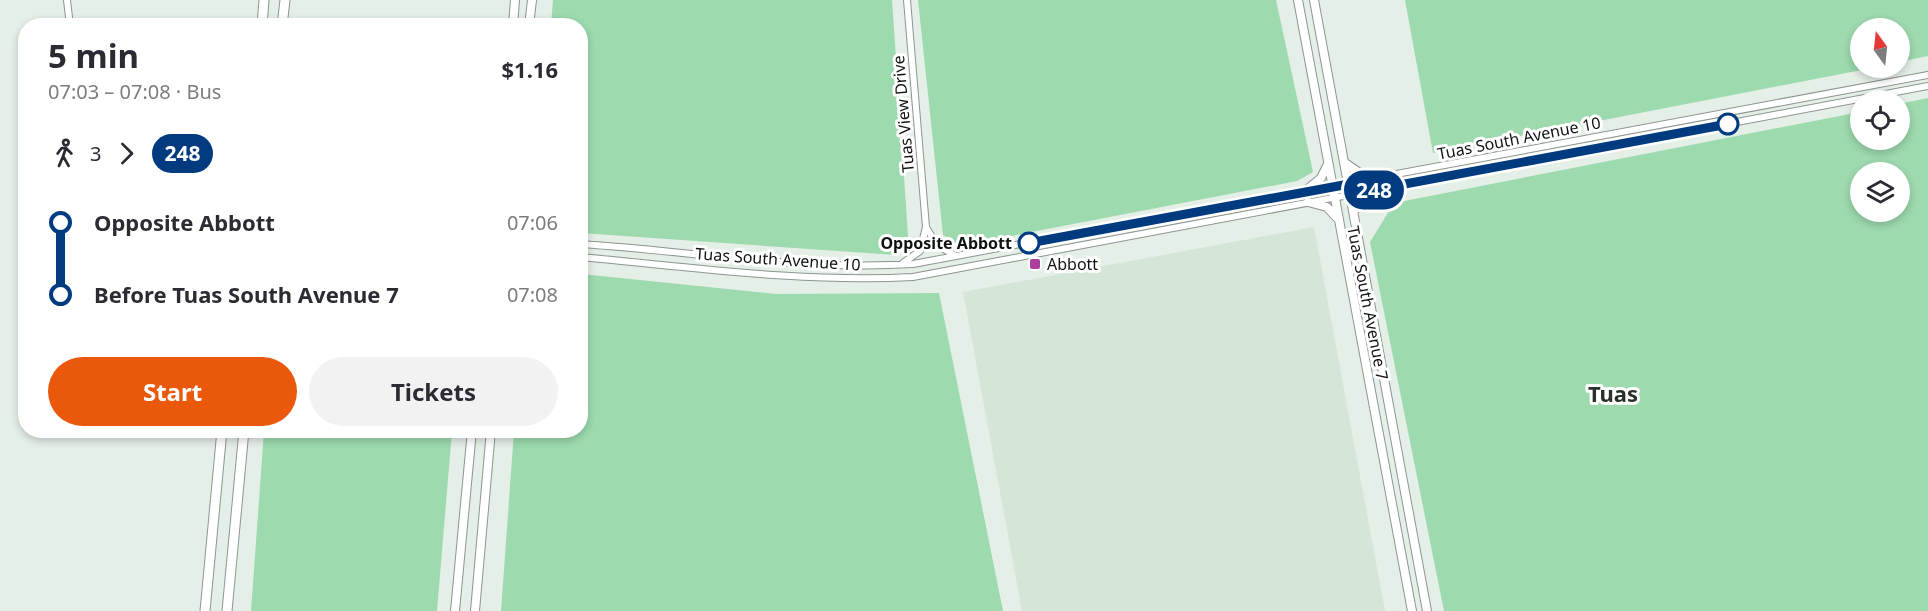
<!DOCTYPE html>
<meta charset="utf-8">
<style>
:root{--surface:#fff;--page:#f2f2f3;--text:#2b2b33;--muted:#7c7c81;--accent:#ea580c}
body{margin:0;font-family:"Noto Sans",sans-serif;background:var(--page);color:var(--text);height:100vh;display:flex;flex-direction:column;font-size:22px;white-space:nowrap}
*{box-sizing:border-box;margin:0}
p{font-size:20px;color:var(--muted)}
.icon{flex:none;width:33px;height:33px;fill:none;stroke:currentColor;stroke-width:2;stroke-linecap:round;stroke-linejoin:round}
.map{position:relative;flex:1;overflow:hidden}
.drawer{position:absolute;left:18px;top:18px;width:570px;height:420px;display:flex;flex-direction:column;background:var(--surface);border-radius:24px;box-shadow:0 3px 9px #0003}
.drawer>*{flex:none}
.badge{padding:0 12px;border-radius:20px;font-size:21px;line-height:39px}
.needle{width:39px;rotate:345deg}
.fabs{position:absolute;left:1850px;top:18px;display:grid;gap:12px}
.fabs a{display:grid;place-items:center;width:60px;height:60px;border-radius:50%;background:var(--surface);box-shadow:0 3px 9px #0003;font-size:30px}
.map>.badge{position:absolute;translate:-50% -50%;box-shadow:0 0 0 3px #fff}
.legs{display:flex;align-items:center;gap:9px;height:66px;padding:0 30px;font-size:20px}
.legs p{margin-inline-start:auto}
.headline{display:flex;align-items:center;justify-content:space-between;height:102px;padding:0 30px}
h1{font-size:33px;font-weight:700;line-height:45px}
.button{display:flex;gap:12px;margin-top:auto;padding:12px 30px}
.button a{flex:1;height:69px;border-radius:36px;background:var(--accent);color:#fff;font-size:24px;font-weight:700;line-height:69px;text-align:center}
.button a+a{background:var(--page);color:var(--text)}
ul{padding:0 30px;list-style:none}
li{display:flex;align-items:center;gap:21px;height:72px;font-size:22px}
li i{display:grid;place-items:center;width:9px;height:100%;margin:0 8px;background:currentColor}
li i::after{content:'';width:15px;height:15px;margin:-8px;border:4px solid;border-radius:50%;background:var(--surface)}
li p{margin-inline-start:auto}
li:first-child i{background:linear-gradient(#0000 50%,currentColor 0)}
li:last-child i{background:linear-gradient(currentColor 50%,#0000 0)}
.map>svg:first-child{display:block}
.built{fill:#d5e6d9}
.green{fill:#9ddaae;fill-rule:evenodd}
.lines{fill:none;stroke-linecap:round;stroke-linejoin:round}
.minor-casing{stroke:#8d968f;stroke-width:8}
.tertiary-casing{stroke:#8d968f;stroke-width:10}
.secondary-casing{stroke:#8d968f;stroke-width:10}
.primary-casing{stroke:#8d968f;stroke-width:11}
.minor{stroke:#fff;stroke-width:6}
.tertiary{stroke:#fff;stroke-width:8}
.secondary{stroke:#fff;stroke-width:8}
.primary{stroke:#fff;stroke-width:9}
.line-1-casing{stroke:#fff;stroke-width:14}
.line-1{stroke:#003b80;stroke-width:9}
.stop-1-dot{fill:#fff;stroke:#003b80;stroke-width:3}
.poi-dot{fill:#ac409f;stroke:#fff;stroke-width:2}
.labels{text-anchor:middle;stroke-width:6;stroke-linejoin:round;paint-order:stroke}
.street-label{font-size:16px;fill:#0f1310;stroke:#fff}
.stop-label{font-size:16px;font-weight:bold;fill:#0f1310;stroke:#fff;text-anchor:end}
.poi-label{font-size:16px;fill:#0f1310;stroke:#fff;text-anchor:start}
.district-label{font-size:22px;font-weight:bold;fill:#29312b;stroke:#fff}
</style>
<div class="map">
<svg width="1928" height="611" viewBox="0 0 1928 611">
<rect width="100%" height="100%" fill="#e4efe7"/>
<path class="built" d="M1314 227 1385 611H1022L963 292Z"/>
<path class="green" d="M553 0H892L908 236 896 255 581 233 580 26 551 25Z
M918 0H1276L1313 172 1297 181 959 246 943 235Z
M1405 0H1928V56L1899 62V28H1860V68H1872L1433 153Z
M1928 98V611H1444L1370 242 1394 203 1860 112V140H1899V104ZM1860 172H1899V212H1860Z
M581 274 776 294 939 293 1003 611H501L514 431 580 430Z
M264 431H452L437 611H251Z"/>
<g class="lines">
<defs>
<path id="minor" d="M67 0 70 26
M926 227 937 245 956 256
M580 244C692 251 801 271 913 264L1928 75
M580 257C691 267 802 283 913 277L1928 86
M903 263 920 251 926 227 907 0"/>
<path id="tertiary" d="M1298 0 1412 611
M1314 0 1427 611
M1345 163 1370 180
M1304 192 1321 178 1328 164
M1308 202 1327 207 1336 217
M1354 211 1369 191"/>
<path id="secondary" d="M513 26 515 0
M529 26 532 0
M455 611 472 430
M475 611 491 430"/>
<path id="primary" d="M262 26 264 0
M282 26 285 0
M205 611 222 430
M227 611 244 430"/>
</defs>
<use href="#minor" class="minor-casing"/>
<use href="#tertiary" class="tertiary-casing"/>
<use href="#secondary" class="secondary-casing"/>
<use href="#primary" class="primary-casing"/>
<use href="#minor" class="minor"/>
<use href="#tertiary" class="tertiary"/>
<use href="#secondary" class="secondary"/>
<use href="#primary" class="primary"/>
</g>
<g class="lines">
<defs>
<path id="line-1" d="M1029 243 1349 184 1351 194 1728 124"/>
</defs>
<use href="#line-1" class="line-1-casing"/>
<use href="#line-1" class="line-1"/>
</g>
<g class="stop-1-dot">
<circle cx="1728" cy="124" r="10"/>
<circle cx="1029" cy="243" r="10"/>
</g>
<rect class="poi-dot" x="1029" y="258" width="12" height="12" rx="3"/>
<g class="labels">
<g class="street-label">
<text transform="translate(903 114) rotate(-95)" y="6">Tuas View Drive</text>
<text transform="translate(1519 138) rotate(-11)" y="6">Tuas South Avenue 10</text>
<text transform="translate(778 259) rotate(4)" y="6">Tuas South Avenue 10</text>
<text transform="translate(1368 303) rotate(79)" y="6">Tuas South Avenue 7</text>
</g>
<g class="stop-label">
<text x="1012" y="249">Opposite Abbott</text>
</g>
<g class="poi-label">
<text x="1047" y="270">Abbott</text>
</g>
<g class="district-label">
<text x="1613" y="402">Tuas</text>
</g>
</g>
</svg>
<div class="fabs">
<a><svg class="needle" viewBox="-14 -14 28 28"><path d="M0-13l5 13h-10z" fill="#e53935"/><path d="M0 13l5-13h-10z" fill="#7c7c81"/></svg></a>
<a><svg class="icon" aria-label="locate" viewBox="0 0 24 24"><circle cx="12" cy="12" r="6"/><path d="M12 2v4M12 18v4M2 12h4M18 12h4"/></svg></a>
<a><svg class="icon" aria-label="layers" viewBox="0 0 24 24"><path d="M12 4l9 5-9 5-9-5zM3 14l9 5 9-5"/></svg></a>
</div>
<b class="badge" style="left:1374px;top:190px;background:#003b80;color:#fff">248</b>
<section class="drawer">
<div class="headline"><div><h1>5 min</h1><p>07:03 – 07:08 · Bus</p></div><b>$1.16</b></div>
<div class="legs"><svg class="icon" aria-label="walk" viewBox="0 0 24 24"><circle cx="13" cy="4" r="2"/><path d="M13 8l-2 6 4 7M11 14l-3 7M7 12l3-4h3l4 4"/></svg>3<svg class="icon" aria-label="forward" viewBox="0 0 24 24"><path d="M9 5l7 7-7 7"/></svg><b class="badge" style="background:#003b80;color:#fff">248</b></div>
<ul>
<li><i style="color:#003b80"></i><b>Opposite Abbott</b><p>07:06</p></li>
<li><i style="color:#003b80"></i><b>Before Tuas South Avenue 7</b><p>07:08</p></li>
</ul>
<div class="button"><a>Start</a><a>Tickets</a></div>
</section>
</div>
